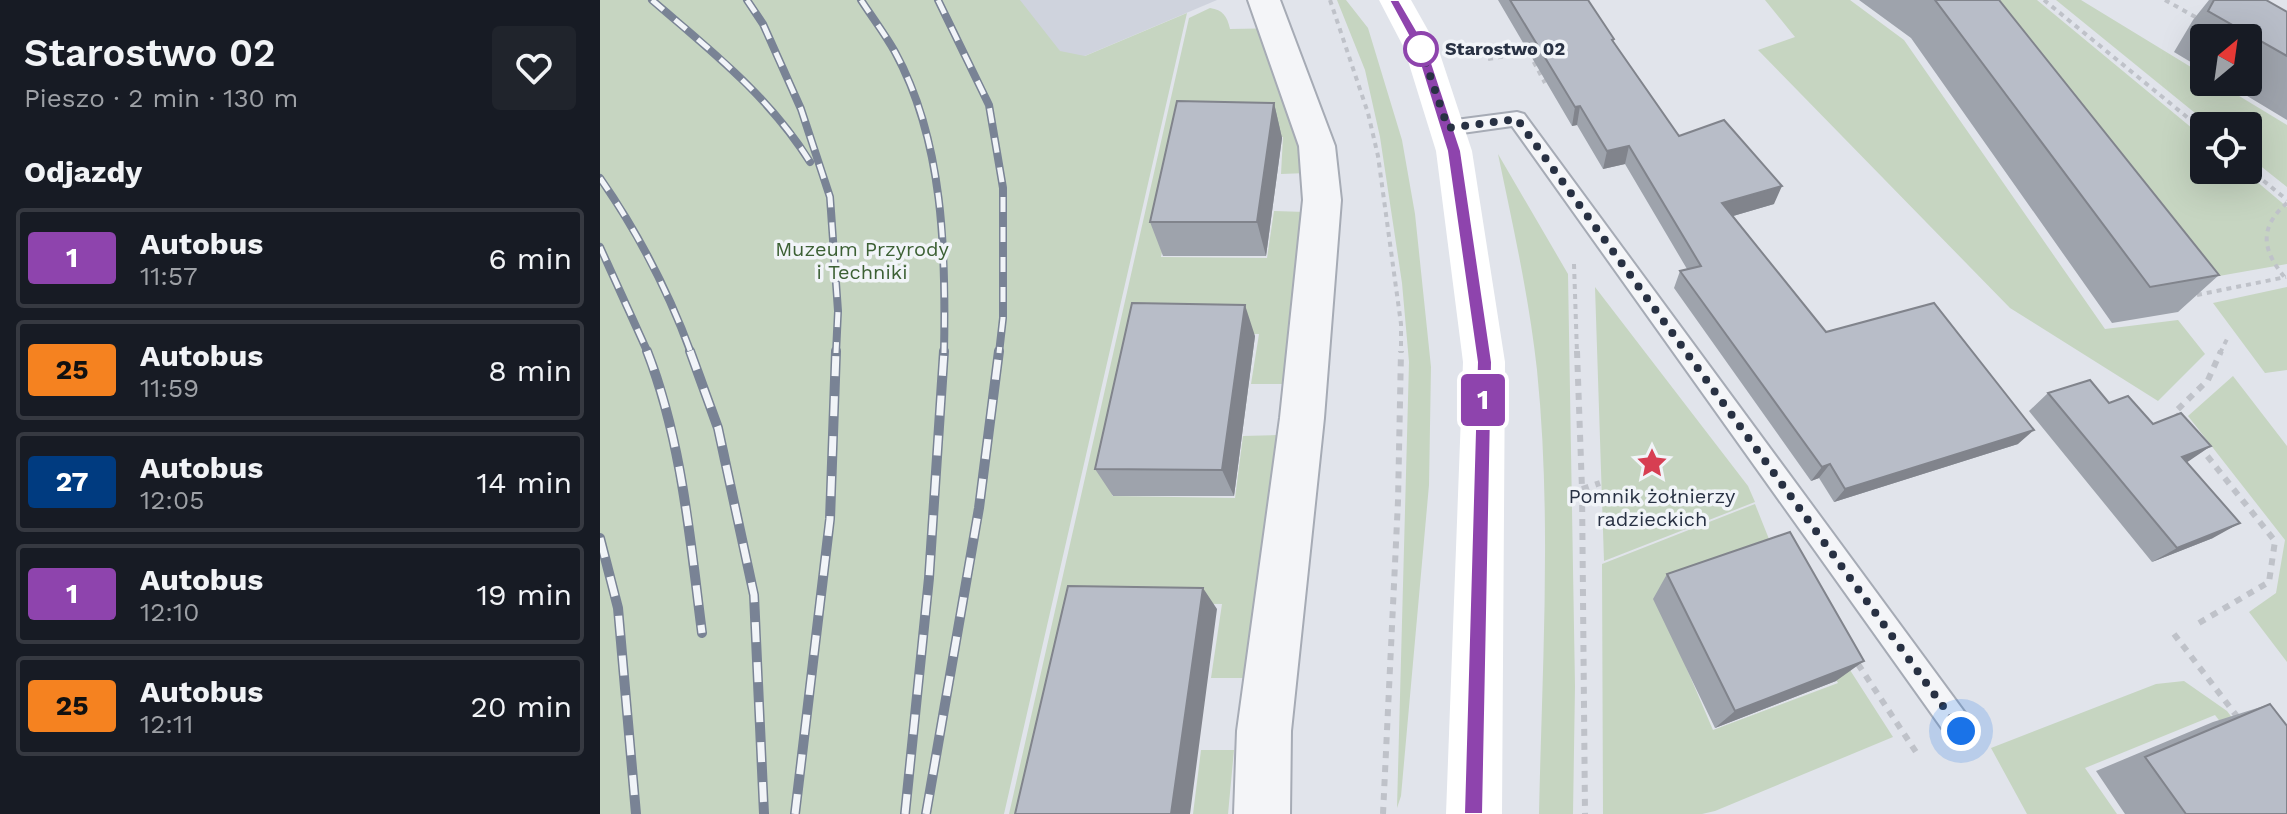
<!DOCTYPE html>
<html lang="pl">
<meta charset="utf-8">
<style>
:root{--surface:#171b24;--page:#20242c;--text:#f1f3f6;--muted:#9ea1a6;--line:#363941}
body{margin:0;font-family:"Work Sans",sans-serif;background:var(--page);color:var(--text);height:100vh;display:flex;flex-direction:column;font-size:30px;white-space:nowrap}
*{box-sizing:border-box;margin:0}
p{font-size:26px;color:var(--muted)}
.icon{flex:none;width:44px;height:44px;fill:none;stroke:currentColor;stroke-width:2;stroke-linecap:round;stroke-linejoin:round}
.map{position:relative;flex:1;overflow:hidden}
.panel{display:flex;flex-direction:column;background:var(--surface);width:600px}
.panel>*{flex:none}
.badge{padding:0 16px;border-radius:6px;font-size:28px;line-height:52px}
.needle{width:52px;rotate:29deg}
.controls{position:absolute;left:1590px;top:24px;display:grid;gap:16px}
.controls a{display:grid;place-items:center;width:72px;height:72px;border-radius:8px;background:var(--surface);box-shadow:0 8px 32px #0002;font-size:40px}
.you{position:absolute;width:40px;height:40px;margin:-20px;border:6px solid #fff;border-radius:50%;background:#1a73e8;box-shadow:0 0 0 12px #1a73e833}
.map>.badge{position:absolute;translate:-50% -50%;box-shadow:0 0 0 4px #fff}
h2{padding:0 24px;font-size:30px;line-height:72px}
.round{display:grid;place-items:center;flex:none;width:84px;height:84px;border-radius:8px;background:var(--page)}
.summary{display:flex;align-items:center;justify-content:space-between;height:136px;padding:0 24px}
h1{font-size:38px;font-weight:600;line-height:60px}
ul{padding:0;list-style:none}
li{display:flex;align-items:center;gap:24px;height:100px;margin:0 16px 12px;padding:0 8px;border:4px solid var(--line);border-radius:8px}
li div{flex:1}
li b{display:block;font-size:30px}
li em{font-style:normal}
li .badge{min-width:88px;font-weight:700;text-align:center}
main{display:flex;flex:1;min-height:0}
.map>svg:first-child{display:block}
.built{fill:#cfd3dd}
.green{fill:#c6d5c1}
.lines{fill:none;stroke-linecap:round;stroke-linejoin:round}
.lane-casing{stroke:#a6abb5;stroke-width:4}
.street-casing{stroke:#a6abb5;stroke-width:4}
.path-far1{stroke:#bfc2c9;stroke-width:4;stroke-dasharray:5 5;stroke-linecap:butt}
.path{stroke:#bfc2c9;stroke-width:6;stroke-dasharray:7 7;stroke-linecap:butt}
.lane{fill:#f4f5f8;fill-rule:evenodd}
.street{fill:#f4f5f8;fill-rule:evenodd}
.secondary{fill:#fff;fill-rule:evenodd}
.rail-far1-casing{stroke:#798395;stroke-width:8}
.rail-casing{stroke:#798395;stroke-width:10}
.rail-far1{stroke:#f1f4f8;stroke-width:5;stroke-dasharray:15;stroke-linecap:butt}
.rail{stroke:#f1f4f8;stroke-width:7;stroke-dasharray:20;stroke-linecap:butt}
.wall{fill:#9ea3ac}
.shaded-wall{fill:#81848c}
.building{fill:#b8bdc8;stroke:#81848c;stroke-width:2}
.line{fill:#8e44ad;stroke:#fff;stroke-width:2}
.walk{stroke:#283143;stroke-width:8;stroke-dasharray:0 14.4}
.stop-dot{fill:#fff;stroke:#8e44ad;stroke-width:4}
.labels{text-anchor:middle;stroke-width:7;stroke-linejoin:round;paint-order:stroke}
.far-stop-label{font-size:18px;font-weight:bold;fill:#283143;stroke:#f1f4f8;text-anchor:start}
.park-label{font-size:20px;fill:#3c6034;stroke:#f1f4f8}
.poi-label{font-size:20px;fill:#283143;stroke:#f1f4f8}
</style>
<main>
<section class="panel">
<div class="summary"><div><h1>Starostwo 02</h1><p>Pieszo · 2 min · 130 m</p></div><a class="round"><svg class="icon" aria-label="heart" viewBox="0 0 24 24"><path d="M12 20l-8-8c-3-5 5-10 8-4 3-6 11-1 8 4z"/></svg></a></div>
<h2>Odjazdy</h2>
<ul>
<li><span class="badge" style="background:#8e44ad;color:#fff">1</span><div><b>Autobus</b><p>11:57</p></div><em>6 min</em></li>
<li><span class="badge" style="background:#f58220;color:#111">25</span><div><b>Autobus</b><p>11:59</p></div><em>8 min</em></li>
<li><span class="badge" style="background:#003b80;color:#fff">27</span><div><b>Autobus</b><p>12:05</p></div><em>14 min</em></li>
<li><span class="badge" style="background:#8e44ad;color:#fff">1</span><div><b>Autobus</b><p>12:10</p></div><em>19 min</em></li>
<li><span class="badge" style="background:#f58220;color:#111">25</span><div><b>Autobus</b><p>12:11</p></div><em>20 min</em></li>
</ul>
</section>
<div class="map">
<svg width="1687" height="814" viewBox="0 0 1687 814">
<rect width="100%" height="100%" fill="#e1e4eb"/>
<path class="built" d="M413 0H617L461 66Z"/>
<path class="green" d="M0 0H420L460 51 485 56 587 13 404 814H0Z
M737 0H746L768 28 802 140 815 214 831 367 829 485 801 796 797 808 809 362 802 283 780 137 765 70Z
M1165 0H1250L1304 40 1505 329 1578 320 1605 354 1558 401 1410 308 1158 50 1195 37Z
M1388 0H1437L1604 138V170H1643L1687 207V264L1619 276 1404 11Z
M1456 0H1481L1604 75V82H1616L1687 125V187L1648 156V126H1611Z
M610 8C623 10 627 16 630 29L688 28 708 173 681 174 683 137 587 135 561 257 667 258 674 211 706 212 683 384H651L659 334 545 332 512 496 635 498 643 436 678 435 648 678H611L622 604 487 603 441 814H409L589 18Z
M898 154 968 274 975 686 973 814H939C942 667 952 517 937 370 929 297 913 226 898 154Z
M995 287 1148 486 1155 502 1004 561Z
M1687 287V370L1665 373 1613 303Z
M1633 376 1687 446V662L1649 612 1676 593 1685 540 1588 416Z
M1155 504 1171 544 1057 599 1113 730 1238 683 1209 633 1223 628 1293 737 1115 811 1102 814H1003L1002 564Z
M1584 681 1627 711 1679 780 1669 786 1615 715 1485 768 1517 814H1427L1391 748 1556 684Z
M601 750H634L628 814H593Z"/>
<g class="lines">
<defs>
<path id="lane" d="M917 112 924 114 1371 721 1376 731 1371 741 1361 746 1351 741 912 126 848 135 838 128 848 121Z"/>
<path id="street" d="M648 0H680L735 146 741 200 724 418 691 731 690 814H634L637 731 680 418 703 200 699 146Z"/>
</defs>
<use href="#lane" class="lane-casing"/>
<use href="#street" class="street-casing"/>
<path class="path-far1" d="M730 0 768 113 778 156 801 324V353
M1444 0 1604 131
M1565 0 1599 19
M929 53 945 83
M888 59 930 52
M1648 168 1687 200
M1687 203C1657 229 1663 252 1687 280
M974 264 977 353
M1597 295 1686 277
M1620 353 1628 337"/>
<path class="path" d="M977 351 982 489 985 814
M1579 420 1574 413 1608 380 1621 351
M982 489 1000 483
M1599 623 1669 582 1675 541 1600 447
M1574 634 1639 719
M1258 664 1316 752
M783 814 798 501 801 351"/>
<use href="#lane" class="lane"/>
<use href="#street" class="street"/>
<path class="secondary" d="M779 0H811L838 48 872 151 905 362 902 814H846L863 362 836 151 804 48Z"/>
<defs>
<path id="rail-far1" d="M52 0C110 50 169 96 210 162
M147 0 163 24 201 109 230 197 238 311 236 353
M261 0C272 17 285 34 295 52 344 142 346 253 344 353
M338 0 389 105 403 188V318L399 353
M0 178C37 231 69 293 91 353
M0 247 48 353"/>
<path id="rail" d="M47 351C82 441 90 539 102 633
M90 351 118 428 154 595 164 814
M0 538 18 608 36 814
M195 814 230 519 236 351
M305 814 329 578 344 351
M326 814 379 508 399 351"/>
</defs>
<use href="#rail-far1" class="rail-far1-casing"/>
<use href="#rail" class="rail-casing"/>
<use href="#rail-far1" class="rail-far1"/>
<use href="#rail" class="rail"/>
</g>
<path class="wall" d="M898 0H988L1014 43 1079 136 1174 204 1133 216 1226 332 1418 444 1234 502 1219 478 1211 481 1074 288 1080 271 1087 269 1025 164 1003 169 977 125 972 126Z
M1259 0H1399L1619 275 1578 312 1512 323 1311 38Z
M1609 0H1666L1687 12V120L1624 82H1648V38H1604V70L1574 52 1593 20Z
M674 103 682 138 666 256H563L550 222Z
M655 336 634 496H513L495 469Z
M1448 393 1587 462 1613 538 1552 562 1429 411Z
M1067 574 1236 681 1115 728 1053 599Z
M1670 704 1687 814H1525L1496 771 1613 722Z"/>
<path class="shaded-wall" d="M674 103 682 138 666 256 657 222Z
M980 106 977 125 972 126 975 107Z
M1029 146 1025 164 1003 169 1007 151Z
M1182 186 1174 204 1116 221 1122 203Z
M645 305 655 336 634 496 622 470Z
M1434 430 1418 444 1234 502 1245 489Z
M1611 446 1586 463 1582 457Z
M1230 464 1219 478 1211 481 1222 467Z
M1640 523 1613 538 1552 562 1577 548Z
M603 588 617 609 590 814H571Z
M1264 661 1236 681 1115 728 1135 711Z"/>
<path class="building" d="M910 0H988L1014 39 1012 40 1079 136 1124 120 1182 186 1122 203 1226 332 1334 303 1434 430 1245 489 1230 464 1222 467 1080 271 1101 266 1029 146 1007 151 980 106 975 107Z
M1335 0H1399L1619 275 1550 287Z
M1614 0H1666L1687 12V56L1608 11Z
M577 101 674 103 657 222H550Z
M532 303 645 305 622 470 495 469Z
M1490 380 1509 403 1528 396 1553 424 1581 413 1611 446 1582 457 1640 523 1577 548 1448 393Z
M1190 532 1264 661 1135 711 1067 574Z
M468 586 603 588 571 814H415Z
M1670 704 1687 726V814H1586L1545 757Z"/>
<path class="line" d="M789 0H799L827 48 861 151 892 362 883 814H864L877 362 847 151 815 48Z"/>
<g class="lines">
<path class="walk" d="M821 49 848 128 917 119 1361 731"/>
</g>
<defs>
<symbol id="sight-bare" viewBox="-9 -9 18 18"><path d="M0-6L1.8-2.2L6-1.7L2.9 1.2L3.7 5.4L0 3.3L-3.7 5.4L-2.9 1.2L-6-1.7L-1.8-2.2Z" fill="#d73e52" stroke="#f1f4f8" stroke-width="2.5" paint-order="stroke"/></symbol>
</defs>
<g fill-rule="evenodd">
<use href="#sight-bare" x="1030" y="441" width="44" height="44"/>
</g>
<circle class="stop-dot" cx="821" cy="49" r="16"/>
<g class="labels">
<g class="far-stop-label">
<text x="845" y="55">Starostwo 02</text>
</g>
<g class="park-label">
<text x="262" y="256">Muzeum Przyrody<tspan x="262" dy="23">i Techniki</tspan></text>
</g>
<g class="poi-label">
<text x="1052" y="503">Pomnik żołnierzy<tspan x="1052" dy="23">radzieckich</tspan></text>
</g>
</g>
</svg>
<div class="controls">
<a><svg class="needle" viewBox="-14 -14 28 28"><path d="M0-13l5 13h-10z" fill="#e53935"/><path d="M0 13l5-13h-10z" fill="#9ea1a6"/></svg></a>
<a><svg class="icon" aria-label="locate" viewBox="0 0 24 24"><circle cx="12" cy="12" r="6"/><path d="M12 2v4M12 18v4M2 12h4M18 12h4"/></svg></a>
</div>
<div class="you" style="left:1361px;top:731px"></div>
<b class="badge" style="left:883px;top:400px;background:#8e44ad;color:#fff">1</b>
</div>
</main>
